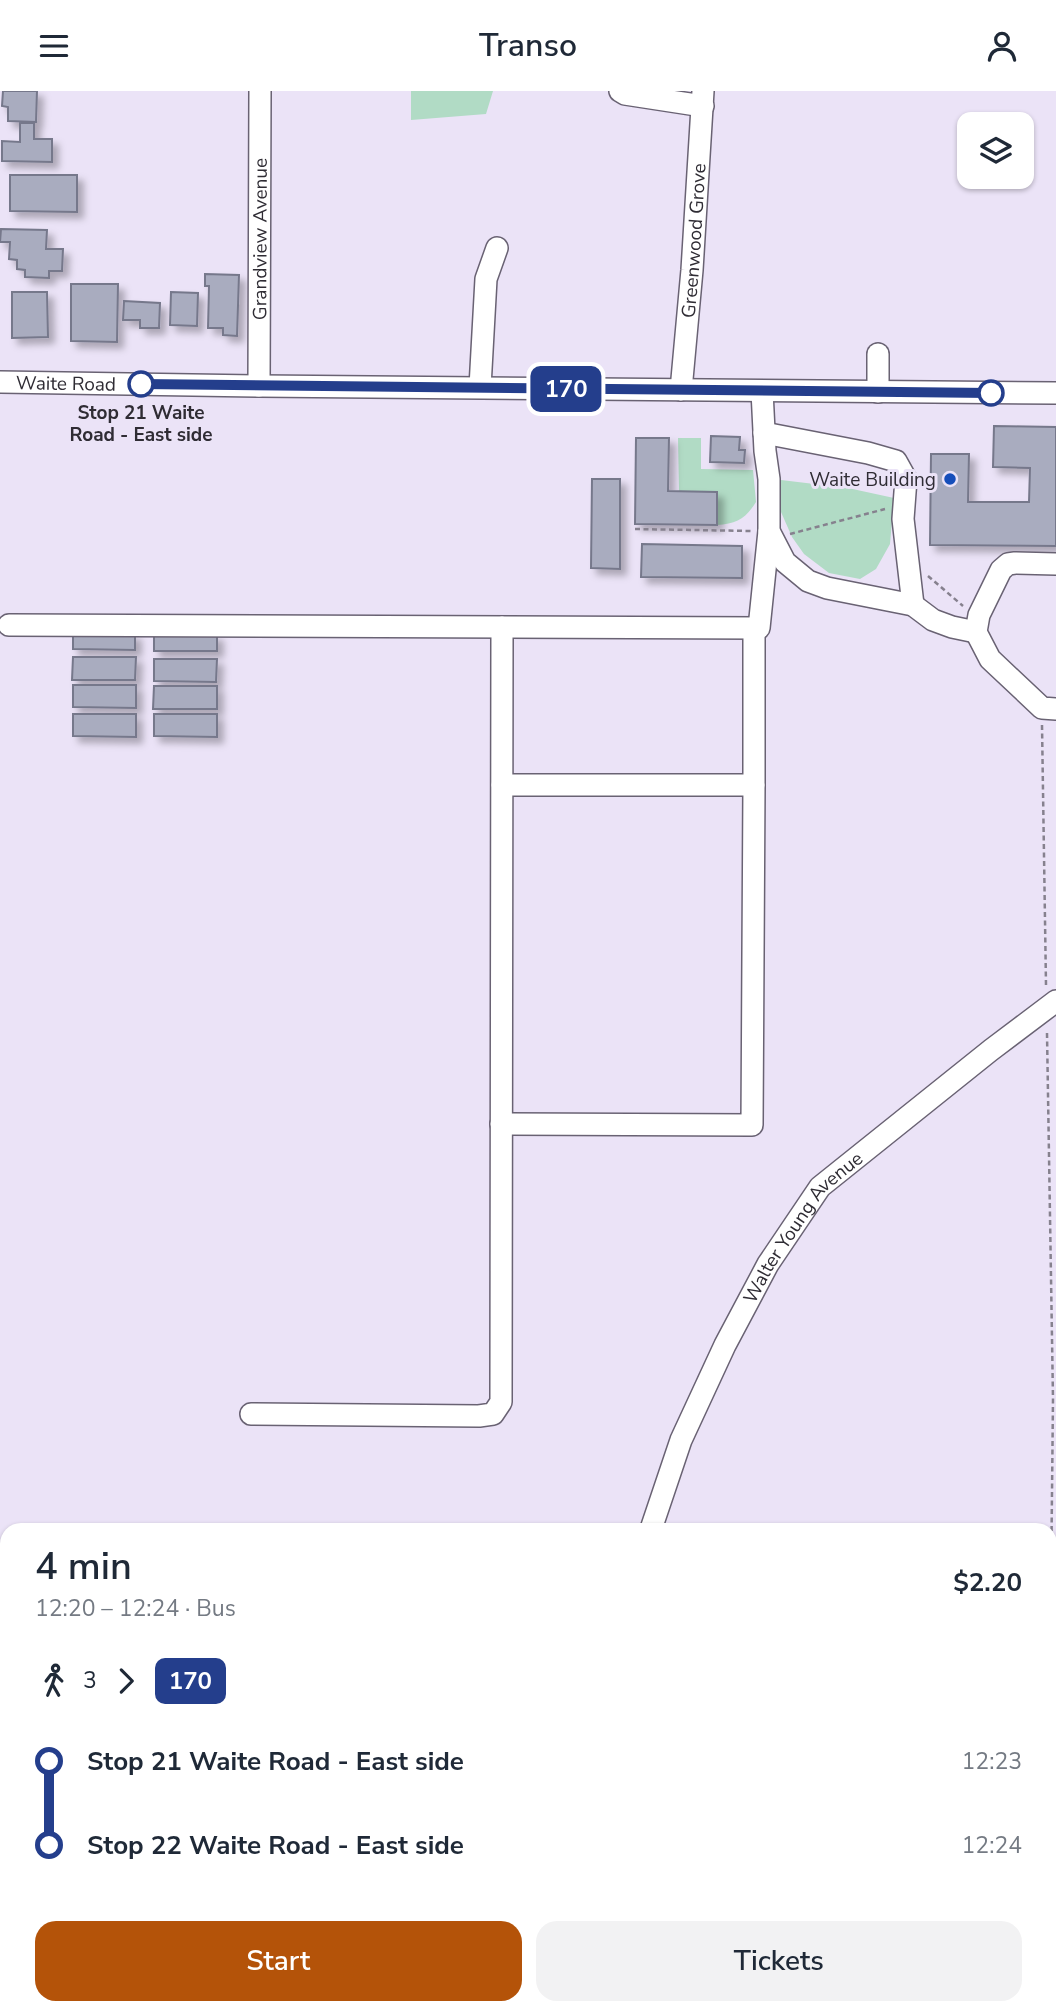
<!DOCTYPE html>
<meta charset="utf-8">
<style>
:root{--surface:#fff;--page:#f2f2f3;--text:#1f2937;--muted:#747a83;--accent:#b45309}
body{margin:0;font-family:"Nunito Sans",sans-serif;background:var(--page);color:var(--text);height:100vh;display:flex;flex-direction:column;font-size:26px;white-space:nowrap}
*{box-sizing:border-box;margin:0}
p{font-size:23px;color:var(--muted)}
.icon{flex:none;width:38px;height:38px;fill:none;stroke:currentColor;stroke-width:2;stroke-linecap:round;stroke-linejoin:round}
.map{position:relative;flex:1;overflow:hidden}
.panel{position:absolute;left:0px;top:1432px;width:1057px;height:492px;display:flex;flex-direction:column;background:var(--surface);border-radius:21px 21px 0 0;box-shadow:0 2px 5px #0004}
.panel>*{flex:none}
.badge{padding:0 14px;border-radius:10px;font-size:24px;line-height:46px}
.buttons{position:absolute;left:957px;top:21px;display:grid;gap:14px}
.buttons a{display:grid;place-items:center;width:77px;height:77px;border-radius:14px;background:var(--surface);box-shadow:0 2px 5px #0004;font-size:35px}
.map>.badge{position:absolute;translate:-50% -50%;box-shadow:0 0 0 4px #fff}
.legs{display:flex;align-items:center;gap:10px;height:77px;padding:0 35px;font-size:23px}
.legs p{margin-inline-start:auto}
.summary{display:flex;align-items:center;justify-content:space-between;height:119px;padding:0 35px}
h1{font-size:38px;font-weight:600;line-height:52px}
.action{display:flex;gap:14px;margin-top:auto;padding:14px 35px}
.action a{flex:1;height:80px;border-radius:21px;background:var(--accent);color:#fff;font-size:28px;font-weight:600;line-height:80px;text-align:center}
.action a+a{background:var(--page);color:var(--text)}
ul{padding:0 35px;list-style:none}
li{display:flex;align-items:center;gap:24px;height:84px;font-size:26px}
li i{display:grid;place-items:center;width:10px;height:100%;margin:0 9px;background:currentColor}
li i::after{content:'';width:18px;height:18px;margin:-9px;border:5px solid;border-radius:50%;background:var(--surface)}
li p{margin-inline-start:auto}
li:first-child i{background:linear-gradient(#0000 50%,currentColor 0)}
li:last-child i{background:linear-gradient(currentColor 50%,#0000 0)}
header{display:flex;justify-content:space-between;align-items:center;height:91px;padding:0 35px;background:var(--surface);font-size:32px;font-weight:600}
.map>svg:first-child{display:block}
.green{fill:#b1dbc5}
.building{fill:#a9acbf;stroke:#76788b;stroke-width:2;filter:url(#shadow)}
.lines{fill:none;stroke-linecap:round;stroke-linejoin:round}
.minor-casing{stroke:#696273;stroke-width:24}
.path{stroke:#86818e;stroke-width:2.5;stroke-dasharray:5 3.5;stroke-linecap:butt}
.minor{stroke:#fff;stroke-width:21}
.line-1-casing{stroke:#fff;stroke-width:16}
.line-1{stroke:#243e8c;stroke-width:10}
.stop-1-dot{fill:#fff;stroke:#243e8c;stroke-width:3.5}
.poi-dot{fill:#164eba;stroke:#ebe3f7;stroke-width:2.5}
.labels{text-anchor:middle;stroke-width:6;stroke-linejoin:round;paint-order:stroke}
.street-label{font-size:19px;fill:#2f2c34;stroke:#ebe3f7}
.stop-label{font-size:19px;font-weight:bold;fill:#2f2c34;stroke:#ebe3f7}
.poi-label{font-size:19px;fill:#2f2c34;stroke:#ebe3f7;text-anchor:end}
</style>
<header><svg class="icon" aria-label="menu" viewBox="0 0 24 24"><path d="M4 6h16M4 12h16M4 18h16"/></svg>Transo<svg class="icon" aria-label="person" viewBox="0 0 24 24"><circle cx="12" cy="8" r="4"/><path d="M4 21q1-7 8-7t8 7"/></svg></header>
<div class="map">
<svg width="1056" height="1922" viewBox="0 0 1056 1922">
<defs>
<filter id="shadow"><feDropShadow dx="6" dy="6" stdDeviation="3.5" flood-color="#0004"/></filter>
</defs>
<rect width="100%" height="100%" fill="#ebe3f7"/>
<path class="green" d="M411 0H493L486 23 411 29Z
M678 347H701V378L753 379 756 411C746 427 737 433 717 434V401L679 400Z
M781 389 848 397 894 407 890 453 876 478 860 488 829 482 804 463 792 446 781 421Z"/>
<path class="building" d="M3 0H37L36 31 8 30V16L2 15Z
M20 32H34V48H52V71L2 70V50L20 51Z
M10 84H77V121L10 120Z
M1 138 47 139 46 158H63L62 180H49V187L25 186V179L17 178V169L9 168 10 151H0Z
M205 183 239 184 237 245 223 244V237H208L209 195H205Z
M71 193H118L117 251 71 250Z
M12 201H47L48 246 12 247Z
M171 201 198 202 197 235 170 234Z
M124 210 160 212 159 237H140V229H123Z
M994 335 1056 336V455L930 454 931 363H969L968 411H1029L1030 377 993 376Z
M711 345 740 346 739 359H745L744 372 710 371Z
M636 347H669L668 400 717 401V434L635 433Z
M592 388H620V478L591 477Z
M642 453 742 455V487L641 486Z
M73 543H135V559L73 558Z
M154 544H217V560H154Z
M73 566H136L135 589H72Z
M154 568H217L216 591 154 590Z
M73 594H136V617L73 616Z
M154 595H217V618H153Z
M73 623H136V646L73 645Z
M154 623H217V646L154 645Z"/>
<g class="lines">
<defs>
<g id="minor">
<path d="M620 0 625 3 703 15"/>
<path id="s1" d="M0 291 259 295 1056 302"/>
<path id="s2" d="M259 295 260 0"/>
<path d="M480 296 486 188 497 157"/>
<path id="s3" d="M681 299 692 179 703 0"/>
<path d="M762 300 765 360 769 388V440L785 471 808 490 827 497 913 514 933 529 952 536 976 541"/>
<path d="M878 301V263"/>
<path d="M764 342 868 362 896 370 906 388 903 428 913 514"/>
<path d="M1056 473 1015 472 1008 473 1001 479 979 524 976 541 990 568 1042 617 1056 618"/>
<path d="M9 534 759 537 769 440"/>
<path d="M754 694V537"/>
<path d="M501 1033 752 1034 754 694H502"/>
<path d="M251 1323 479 1325 493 1323 501 1311 502 536"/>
<path id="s4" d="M651 1438 681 1349 725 1254 768 1173 820 1096 991 959 1056 910"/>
<path d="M528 1922 529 1916"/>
</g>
</defs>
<use href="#minor" class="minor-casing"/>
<path class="path" d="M635 438 752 440
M790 443 885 418
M928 485 963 515
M1042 634 1046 894
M1047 942 1053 1308 1050 1589
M1047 1922V1916"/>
<use href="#minor" class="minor"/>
</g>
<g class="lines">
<defs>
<path id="line-1" d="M141 293 991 302"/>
</defs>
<use href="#line-1" class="line-1-casing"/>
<use href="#line-1" class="line-1"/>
</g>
<g class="stop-1-dot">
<circle cx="141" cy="293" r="12"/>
<circle cx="991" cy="302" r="12"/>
</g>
<circle class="poi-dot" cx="950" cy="388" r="7"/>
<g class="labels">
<g class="street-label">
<text dy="7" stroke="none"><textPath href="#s2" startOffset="147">Grandview Avenue</textPath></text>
<text dy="7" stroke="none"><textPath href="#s3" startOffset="150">Greenwood Grove</textPath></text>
<text dy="7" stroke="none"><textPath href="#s1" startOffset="66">Waite Road</textPath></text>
<text dy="7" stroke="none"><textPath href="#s4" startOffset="341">Walter Young Avenue</textPath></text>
</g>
<g class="stop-label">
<text x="141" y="328">Stop 21 Waite<tspan x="141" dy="22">Road - East side</tspan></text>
</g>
<g class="poi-label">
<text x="936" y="395">Waite Building</text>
</g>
</g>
</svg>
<div class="buttons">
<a><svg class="icon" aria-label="layers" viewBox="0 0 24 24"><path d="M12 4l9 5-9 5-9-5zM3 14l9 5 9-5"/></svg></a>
</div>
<b class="badge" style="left:566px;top:298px;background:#243e8c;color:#fff">170</b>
<section class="panel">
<div class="summary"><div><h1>4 min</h1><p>12:20 – 12:24 · Bus</p></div><b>$2.20</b></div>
<div class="legs"><svg class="icon" aria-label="walk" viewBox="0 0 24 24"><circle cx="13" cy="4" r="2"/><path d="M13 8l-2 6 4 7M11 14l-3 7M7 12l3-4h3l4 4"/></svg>3<svg class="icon" aria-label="forward" viewBox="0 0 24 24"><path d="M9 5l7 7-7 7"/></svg><b class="badge" style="background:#243e8c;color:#fff">170</b></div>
<ul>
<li><i style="color:#243e8c"></i><b>Stop 21 Waite Road - East side</b><p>12:23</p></li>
<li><i style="color:#243e8c"></i><b>Stop 22 Waite Road - East side</b><p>12:24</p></li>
</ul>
<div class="action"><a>Start</a><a>Tickets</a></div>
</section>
</div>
